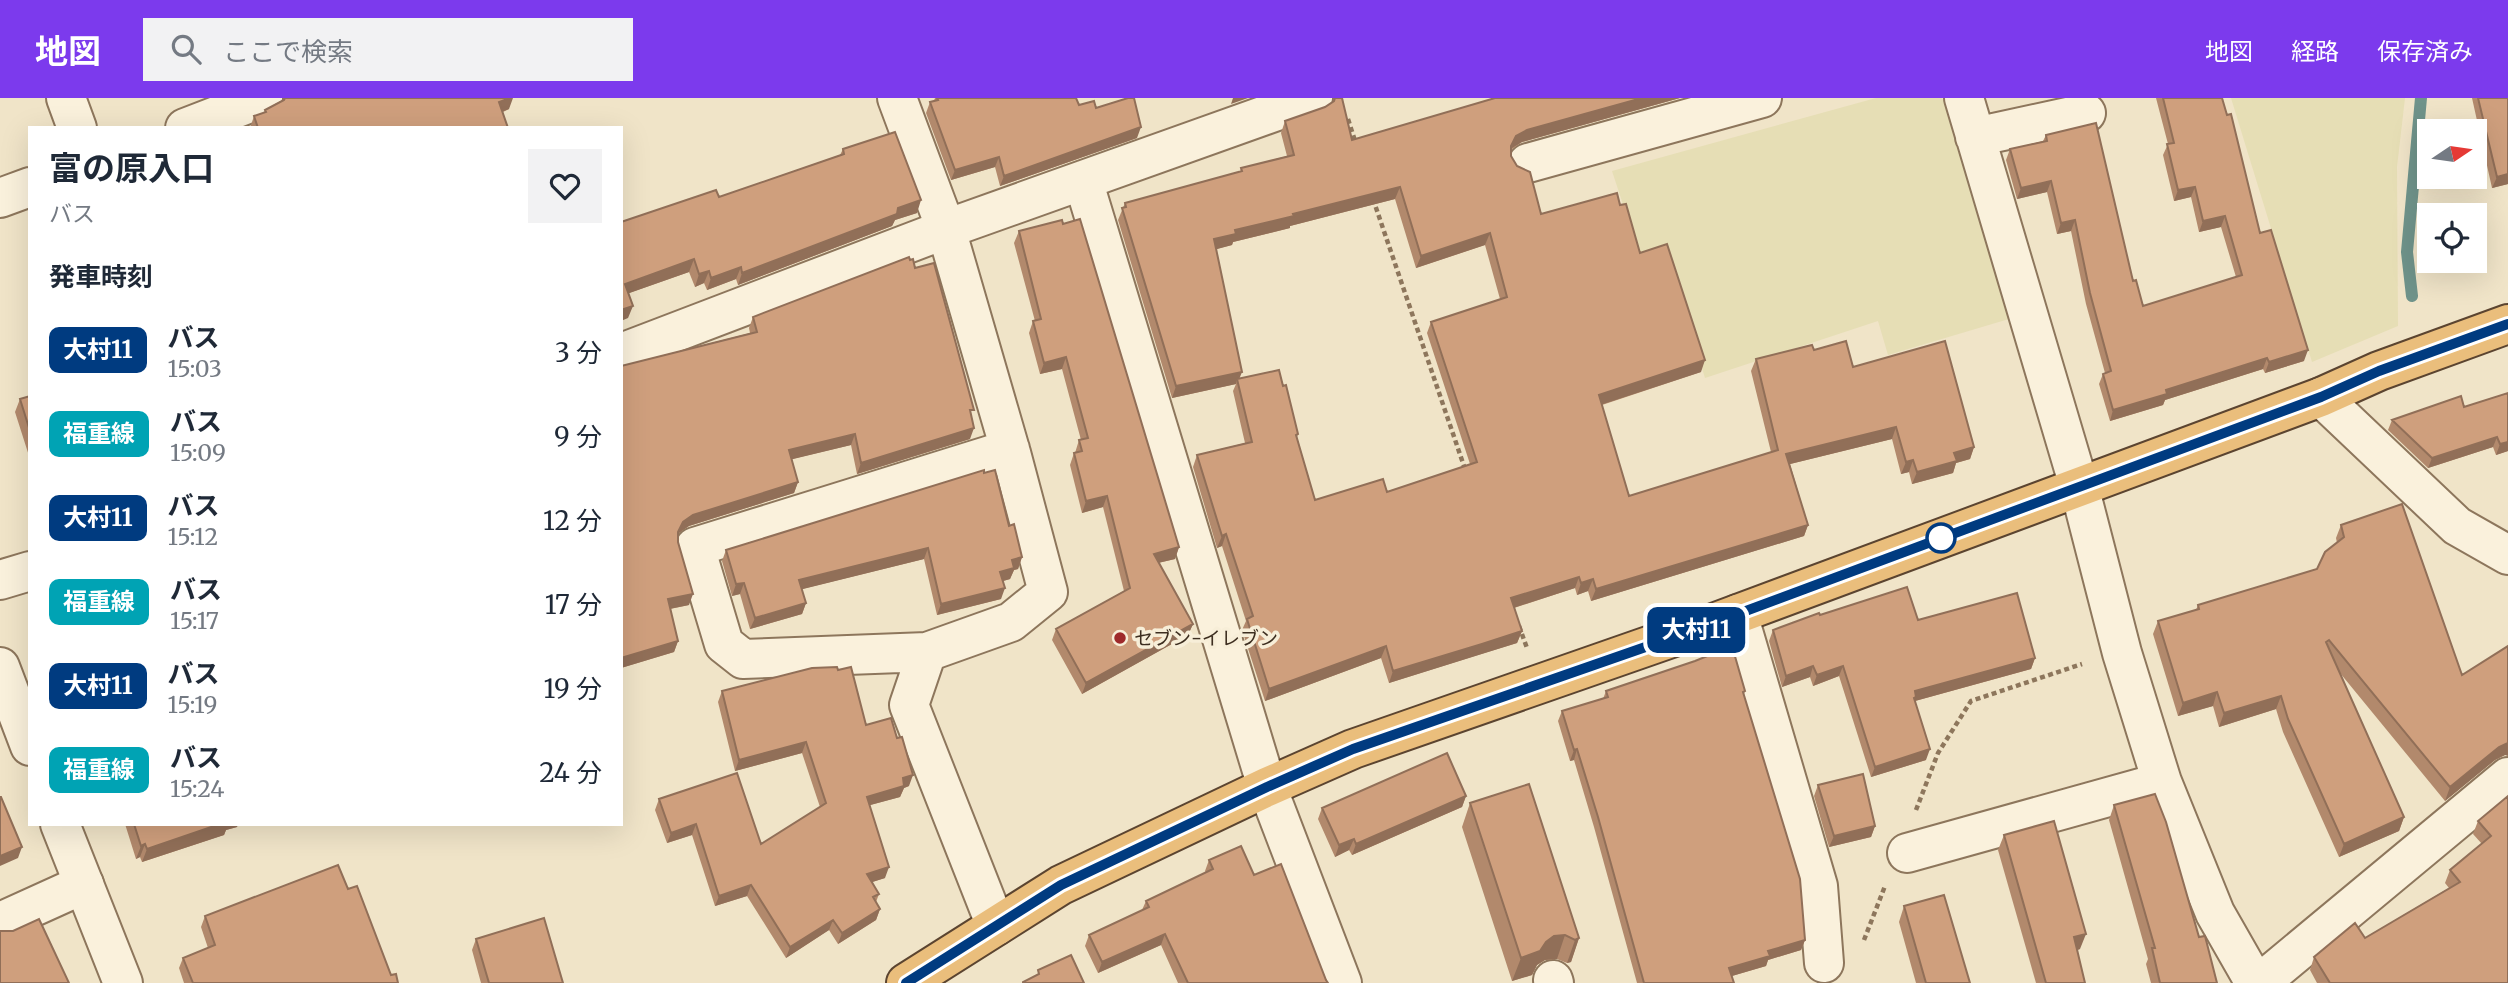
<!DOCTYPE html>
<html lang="ja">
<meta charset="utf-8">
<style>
:root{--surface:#fff;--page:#f2f2f3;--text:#1f2937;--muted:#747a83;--accent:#7c3aed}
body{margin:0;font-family:Merriweather,"Noto Sans JP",serif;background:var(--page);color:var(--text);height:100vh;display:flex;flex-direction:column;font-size:26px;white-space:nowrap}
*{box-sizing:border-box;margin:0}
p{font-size:23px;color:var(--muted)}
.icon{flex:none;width:38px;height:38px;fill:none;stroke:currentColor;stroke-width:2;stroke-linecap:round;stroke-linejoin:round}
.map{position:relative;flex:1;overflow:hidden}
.drawer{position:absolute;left:28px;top:28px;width:595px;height:700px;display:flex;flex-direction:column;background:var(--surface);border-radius:0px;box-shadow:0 7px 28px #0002}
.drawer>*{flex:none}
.badge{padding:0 14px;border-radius:10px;font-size:24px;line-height:46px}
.needle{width:46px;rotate:77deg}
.tools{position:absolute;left:2417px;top:21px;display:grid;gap:14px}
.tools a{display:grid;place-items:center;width:70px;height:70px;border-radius:0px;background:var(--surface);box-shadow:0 7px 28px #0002;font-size:35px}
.map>.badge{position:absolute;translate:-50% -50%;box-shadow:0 0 0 4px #fff}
h2{padding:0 21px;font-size:26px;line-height:63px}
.round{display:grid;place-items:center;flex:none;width:74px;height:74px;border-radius:0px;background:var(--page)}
.headline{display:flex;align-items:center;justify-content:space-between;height:119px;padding:0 21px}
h1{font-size:33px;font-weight:700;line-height:52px}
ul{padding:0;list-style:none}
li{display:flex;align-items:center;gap:21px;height:84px;padding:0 21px}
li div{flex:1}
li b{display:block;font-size:26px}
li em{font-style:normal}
li .badge{min-width:77px;font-weight:700;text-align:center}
header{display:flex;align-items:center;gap:42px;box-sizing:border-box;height:98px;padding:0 35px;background:var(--accent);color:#fff}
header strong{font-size:33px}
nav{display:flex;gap:38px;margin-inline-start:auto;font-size:24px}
.search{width:490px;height:63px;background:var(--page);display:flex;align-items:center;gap:18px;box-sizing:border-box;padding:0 24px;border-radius:0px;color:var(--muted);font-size:26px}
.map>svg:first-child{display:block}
.farmland{fill:#e6deb5}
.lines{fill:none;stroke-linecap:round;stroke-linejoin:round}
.stream{stroke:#6f938a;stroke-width:12}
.minor-casing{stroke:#8d765c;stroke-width:42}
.tertiary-casing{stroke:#8d765c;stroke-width:42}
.trunk-casing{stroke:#5b4430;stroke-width:42}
.path{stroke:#8d765c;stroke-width:4.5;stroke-dasharray:5 3.5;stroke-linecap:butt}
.minor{stroke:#faf1dc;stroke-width:38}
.tertiary{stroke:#faf1dc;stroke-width:38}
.trunk{stroke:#eabe7c;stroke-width:38}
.wall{fill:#b2896c;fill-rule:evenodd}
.shaded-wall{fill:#916f58}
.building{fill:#cf9f7d;stroke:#916f58;stroke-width:2}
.line-casing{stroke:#fff;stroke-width:16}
.line{stroke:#003b80;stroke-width:10}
.stop-dot{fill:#fff;stroke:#003b80;stroke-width:3.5}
.poi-dot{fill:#9e2a2b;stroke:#f7eed8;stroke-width:2.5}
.labels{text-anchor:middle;stroke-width:7;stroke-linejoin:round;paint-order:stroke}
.poi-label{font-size:19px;fill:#3d2e20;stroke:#f7eed8;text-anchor:start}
</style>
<header>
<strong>地図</strong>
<div class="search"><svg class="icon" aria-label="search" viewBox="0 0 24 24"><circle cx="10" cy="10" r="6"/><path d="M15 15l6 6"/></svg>ここで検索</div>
<nav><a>地図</a><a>経路</a><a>保存済み</a></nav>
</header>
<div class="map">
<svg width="2508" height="885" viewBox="0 0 2508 885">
<rect width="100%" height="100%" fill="#f0e4c8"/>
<path class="farmland" d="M1876 0H1941L1945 2 2009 221 1888 257 1878 223 1705 280 1665 152 1640 158 1612 73Z
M2231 0H2405L2397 69 2398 228 2312 264Z"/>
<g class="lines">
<path class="stream" d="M2412 198 2407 154 2421 0"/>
<defs>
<path id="minor" d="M66 0 77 30
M897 0 946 131 1011 355 1048 494 1011 524 927 554 909 607 996 828
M1964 0 2079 388 2122 555 2162 684 2215 815 2255 885
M185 30 263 0
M1975 39 2086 15
M1528 65 1762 0
M1083 82 1267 689 1342 885
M0 100 30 89
M621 255 946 131 1313 0
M2321 299 2457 428 2508 457
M0 482 30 473
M1738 516 1818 788 1824 865
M927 554 743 561 724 546 695 449 1010 351
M1907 755 2162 684
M0 824 84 786
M1553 882 1554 885
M2260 885 2508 679"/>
<path id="tertiary" d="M0 569 30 648
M60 726 123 885"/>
<path id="trunk" d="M906 885 1061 787 1267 689 1353 651 1700 530 2321 299 2379 273 2508 226"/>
</defs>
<use href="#minor" class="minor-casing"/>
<use href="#tertiary" class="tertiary-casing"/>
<use href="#trunk" class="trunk-casing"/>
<path class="path" d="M1348 21 1356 46
M1373 101 1465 371
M1519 528 1527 550
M1916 712 1938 655 1971 603 2082 566
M1864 842 1885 788"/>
<use href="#minor" class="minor"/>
<use href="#tertiary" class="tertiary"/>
<use href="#trunk" class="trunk"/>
</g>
<path class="wall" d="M284 0H304L509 11 503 14 508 30H250L254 18 264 15 265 12 284 1Z
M935 0H1076L1079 7 1096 10 1137 40 1000 88 995 69 951 82 926 15 930 4 934 3Z
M1334 0H1342L1352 42 1495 0H1680L1522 44 1511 52V58L1541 116 1620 107 1640 155 1701 274 1602 307 1629 398 1771 354 1751 273 1756 261 1814 252 1853 269 1974 349 1970 361 1956 365 1953 375 1912 386 1909 374 1901 376 1892 341 1790 366 1808 427 1804 438 1591 503 1588 493 1577 497 1575 490 1514 510 1522 533 1517 545 1478 557 1389 585 1381 560 1265 603 1242 532 1246 523 1222 448 1217 450 1193 369 1197 357 1245 345 1233 293 1236 286 1172 300 1118 122 1125 105 1240 74 1241 70 1287 58 1281 35 1285 23 1325 9 1334 3ZM1395 101 1416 170 1485 147 1500 201 1431 224 1427 235 1470 366 1387 394 1315 402 1297 339 1298 336 1283 288 1239 281 1216 151 1232 147 1233 144 1290 130V128Z
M2156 0H2222L2260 135 2304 263 2265 275 2263 271 2165 302 2163 307 2110 323 2099 286 2103 276 2105 275 2086 206 2071 133 2057 136 2047 94 2017 101 2006 62 2010 51 2043 43 2046 37 2133 183 2143 208 2236 179 2221 129 2199 134 2191 99 2174 103 2163 57 2168 46Z
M2472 0H2508V86L2492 90Z
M843 51 917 115 895 122 892 128 738 187 736 181 707 192 704 185 695 189 689 174 629 195 628 220 621 124 719 99 840 57Z
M1019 133 1179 449 1175 461 1158 465 1193 526 1188 537 1082 596 1052 542 1056 531 1124 493 1103 409 1082 415 1070 367 1074 355H1075L1079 342H1081L1062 271 1040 276 1029 235 1033 223H1035L1014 145Z
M910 162 915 170 971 319 970 341 857 376 851 347 792 361 798 384 794 395 689 428 679 435 678 444 689 507 670 511 678 543 674 554 621 570V268L750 235 749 230 753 219Z
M2508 295V353L2496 357 2493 349 2428 370 2388 332 2392 322 2464 309Z
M30 298V361L15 314 20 301Z
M2341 427 2462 577 2505 657 2495 662 2445 703 2340 575 2404 719 2399 733 2339 759 2283 634 2276 611 2219 629 2213 608 2178 618 2153 536 2158 523 2196 512 2198 507 2317 471 2337 445 2336 440Z
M1009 428 1022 459 1018 471 1014 472 1010 481 1003 483 1001 501 937 517 924 461 802 491 806 505 802 516 750 531 740 496 732 498 722 463 726 452Z
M1820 517 1918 522 2035 560 2031 571 1915 603 1926 662 1871 679 1839 578 1813 588 1810 579 1782 589 1769 543 1773 532Z
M838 572 866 627 909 688 904 690 900 699 870 707 885 780 872 784 879 796 876 804 880 811 876 822 838 846 829 832 786 860 747 798 715 808 692 737 667 745 655 712 659 701 761 746 820 709 802 655 735 673 718 604 722 593Z
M1606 593H1745L1744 596 1805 842 1801 852 1768 862 1766 868 1732 878 1734 885H1637L1594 729 1574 662 1570 663 1558 623 1562 613 1603 601Z
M1818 687 1875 728 1871 739 1829 749 1814 698Z
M1466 698 1462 709 1352 757 1349 752 1335 759 1318 721 1322 710Z
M2508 698V885H2317L2310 872 2314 859 2365 840 2449 790 2445 785 2450 772 2482 746 2473 736 2478 723Z
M1470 705 1579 840 1571 864 1567 865 1557 861 1545 862 1537 867 1532 877 1512 883 1462 729Z
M2114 707 2199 839 2217 885H2151L2146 866 2148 861 2109 722Z
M125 726H238L237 729 226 732 224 737 142 764 140 759 136 761Z
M2004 737 2080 851 2077 852 2085 885H2036L1998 752Z
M1209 762 1254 777 1328 885H1178L1161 847 1098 875 1085 848 1089 837 1142 812 1146 803 1206 775 1205 773Z
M348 791 391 877 398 885H184L179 870 183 860 208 850 201 829 205 818Z
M1904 808 1970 885H1916L1899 824Z
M476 841 563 885H481L472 852Z"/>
<path class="shaded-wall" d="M510 0H513L509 11 494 17 499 4Z
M1233 0H1248L1231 6Z
M1642 0H1680L1522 44 1512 50 1507 60 1516 38 1527 32Z
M1141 29 1137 40 1000 88 1004 78Z
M999 59 995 69 951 82 955 72Z
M2508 76V86L2492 90 2497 79Z
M2051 83 2047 94 2017 101 2021 90Z
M1400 89 1395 101 1290 128V130L1233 144 1232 147 1210 153 1214 141 1235 132 1293 116Z
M2195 89 2191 99 2174 103 2178 92Z
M921 102 917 115 895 122 892 128 738 187 742 175 898 110Z
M2225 118 2221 129 2199 134 2203 123Z
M2075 122 2071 133 2057 136 2061 125Z
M1490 135 1485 147 1416 170 1421 158Z
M694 161 689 174 621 198 625 186Z
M741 169 736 181 707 192 711 180Z
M709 173 704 185 695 189 699 176Z
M633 208 628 220 621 223V212Z
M2308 252 2304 263 2265 275 2269 264Z
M1066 259 1062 271 1040 276 1044 265Z
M2267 260 2263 271 2165 302 2163 307 2110 323 2113 312 2166 292Z
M1705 262 1701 274 1594 309 1599 297Z
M1242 274 1238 284 1237 281 1236 286 1172 300 1176 288Z
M1896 329 1892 341 1782 368 1786 356Z
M974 330 970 341 857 376 861 365Z
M855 336 851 347 785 363 789 352Z
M2497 339 2493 349 2428 370 2432 360Z
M2508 344V353L2496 357 2500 346Z
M1974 349 1970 361 1956 365 1953 375 1912 386 1917 374 1954 355Z
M1913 362 1909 374 1901 376 1906 364Z
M798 384 794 395 689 428 679 435 674 445 683 424 693 417Z
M1107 398 1103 409 1082 415 1086 403Z
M1808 427 1804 438 1591 503 1596 491Z
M1226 436 1222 448 1217 450 1222 438Z
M1179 449 1175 461 1149 467 1154 456Z
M928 450 924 461 795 493 799 482Z
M1022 459 1018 471 1014 472 1010 481 996 485 1000 474 1012 462Z
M1579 479 1575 490 1507 512 1511 500Z
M1593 481 1588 493 1577 497 1581 485Z
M744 485 740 496 732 498 736 486Z
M1005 490 1001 501 937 517 941 506Z
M693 496 689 507 664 512 668 501Z
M806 505 802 516 750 531 755 520Z
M1193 526 1188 537 1082 596 1086 585Z
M1522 533 1517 545 1389 585 1393 573Z
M678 543 674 554 621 570V560Z
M1386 548 1381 560 1265 603 1269 591Z
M2035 560 2031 571 1915 603 1912 610 1915 593Z
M1813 568 1810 579 1782 589 1786 578Z
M1843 568 1839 578 1813 588 1817 577Z
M2217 594 2213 608 2178 618 2183 605Z
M2281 598 2276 611 2219 629 2224 615Z
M806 644 802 655 735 673 739 662Z
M2508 645V658L2505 657 2495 662 2445 703 2450 689 2499 649Z
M1577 651 1574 662 1570 663 1574 652Z
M1930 651 1926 662 1871 679 1875 669Z
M913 677 909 688 904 690 900 699 863 709 867 699 903 680Z
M1466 698 1462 709 1352 757 1356 746Z
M2404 719 2399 733 2339 759 2344 746Z
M220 726H238L237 729 226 732 224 737 142 764 147 751Z
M696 726 692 737 667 745 671 735Z
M1875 728 1871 739 1829 749 1834 738Z
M1354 741 1349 752 1335 759 1339 747Z
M145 746 140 759 136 761 141 748Z
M22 749 18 760 0 768V758Z
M889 769 885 780 863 787 867 776Z
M751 787 747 798 715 808 719 798Z
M880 811 876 822 838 846 842 835Z
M833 822 829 832 786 860 790 849Z
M1165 836 1161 847 1098 875 1102 864Z
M2086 836 2080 851 2069 855 2074 839Z
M1565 837 1557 861 1545 862 1537 867 1532 877 1512 883 1521 860 1554 838Z
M1579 840 1571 864 1567 865 1575 842Z
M1805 842 1801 852 1768 862 1766 868 1725 880 1729 870 1768 853Z"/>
<path class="building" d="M285 0H510L499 4 508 30H258L254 18 266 14 265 12 284 2Z
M937 0H1076L1079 7 1094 3 1096 10 1128 0H1134L1141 29 1004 78 999 59 955 72 930 4 938 2Z
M1335 0H1342L1352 42 1495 0H1642L1527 32 1516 38 1511 48V58L1517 68 1530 74 1541 116 1617 95 1620 107 1626 106 1640 155 1667 146 1705 262 1599 297 1629 398 1778 352 1756 261 1812 247 1814 252 1846 243 1853 269 1945 243 1974 349 1954 355 1957 363 1917 374 1913 362 1906 364 1896 329 1786 356 1808 427 1596 491 1593 481 1581 485 1579 479 1511 500 1522 533 1482 546 1393 573 1386 548 1269 591 1247 521 1253 518 1226 436 1222 438 1197 357 1252 344 1237 281 1279 272 1283 288 1286 287 1298 336 1296 337 1315 402 1383 381 1387 394 1477 364 1431 224 1507 199 1490 135 1421 158 1400 89 1293 116 1294 118 1235 132 1236 136 1214 141 1242 274 1176 288 1122 110 1126 109 1125 105 1242 73 1241 70 1294 57 1285 23 1325 9 1334 3Z
M2163 0H2222L2227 17 2231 16 2260 135 2271 132 2308 252 2269 264 2267 260 2166 292 2167 296 2113 312 2103 276 2111 273 2090 195 2075 122 2061 125 2051 83 2021 90 2010 51 2047 43 2046 37 2096 25 2133 183 2136 182 2143 208 2242 177 2225 118 2203 123 2195 89 2178 92 2167 46 2174 45Z
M2478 0H2508V76L2497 79Z
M895 34 921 102 898 110 897 116 742 175 741 169 711 180 709 173 699 176 694 161 625 186 633 208 621 212V124L716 92 719 99 844 56 843 51Z
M1080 121 1179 449 1154 456 1193 526 1086 585 1056 531 1130 490 1107 398 1086 403 1074 355 1082 353 1079 342 1088 340 1066 259 1044 265 1033 223 1041 221 1019 133 1062 122 1063 126Z
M909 159 910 162 913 161 915 170 934 165 974 312H970L974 330 861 365 855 336 789 352 798 384 693 417 683 424 678 434V444L693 496 668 501 678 543 621 560V268L757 234 753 219Z
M2508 295V344L2500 346 2497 339 2432 360 2392 322 2461 298 2464 309Z
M30 298V333L20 301Z
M984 372V375L995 372 1009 428 1014 426 1022 459 1012 462 1014 470 1000 474 1005 490 941 506 928 450 799 482 806 505 755 520 744 485 736 486 726 452Z
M2402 406 2462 577 2508 548V645L2499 649 2450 689 2329 542 2326 544 2404 719 2344 746 2288 621 2281 598 2224 615 2217 594 2183 605 2158 523 2199 511 2198 507 2317 471 2325 454 2344 439 2341 427Z
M1907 489 1918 522 2017 495 2035 560 1915 593 1916 599 1914 600 1930 651 1875 669 1843 568 1817 577 1813 568 1786 578 1773 532 1819 515 1820 517Z
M1732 548 1745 593 1743 594 1800 781 1805 842 1768 853 1770 858 1729 870 1734 885H1644L1598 719 1577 651 1574 652 1562 613 1608 599 1606 593 1695 563Z
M837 569 838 572 851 569 866 627 891 620 897 640 902 639 913 677 903 680 904 688 867 699 889 769 867 776 879 796 873 799 880 811 842 835 833 822 790 849 751 787 719 798 696 726 671 735 659 701 737 675 761 746 826 705 806 644 739 662 722 593 812 570Z
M1447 655 1466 698 1356 746 1354 741 1339 747 1322 710Z
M1863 676 1875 728 1834 738 1818 687Z
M1529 686 1579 840 1575 842 1565 837 1554 838 1546 844 1540 853 1521 860 1470 705Z
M2155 696 2166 724 2199 839 2205 838 2217 885H2160L2152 850H2155L2114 707Z
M2508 698V885H2330L2314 859 2355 825 2365 840 2460 784 2450 772 2491 738 2478 723Z
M0 699H1L22 749 0 758Z
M2054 723 2086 836 2074 839 2085 885H2046L2004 737Z
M134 726H220L147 751 145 746 141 748Z
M1241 748 1254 777 1281 766 1326 882 1328 885H1188L1165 836 1102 864 1089 837 1149 809 1146 803 1213 771 1209 762Z
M338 767 348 791 357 788 391 877 396 876 398 885H193L183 860 215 847 205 818Z
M1944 797 1970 885H1926L1904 808Z
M544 820 563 885H489L476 841Z
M39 821 69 885H0V833H13Z
M1071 857 1084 885H1023V884L1039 876 1038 872Z"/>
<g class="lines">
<defs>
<path id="line" d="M906 885 1061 787 1267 689 1353 651 1700 530 2321 299 2379 273 2508 226"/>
</defs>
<use href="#line" class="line-casing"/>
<use href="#line" class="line"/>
</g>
<circle class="stop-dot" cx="1941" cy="440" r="14"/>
<circle class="poi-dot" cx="1120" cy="540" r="7"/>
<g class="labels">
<g class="poi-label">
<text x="1134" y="547">セブン-イレブン</text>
</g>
</g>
</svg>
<div class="tools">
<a><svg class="needle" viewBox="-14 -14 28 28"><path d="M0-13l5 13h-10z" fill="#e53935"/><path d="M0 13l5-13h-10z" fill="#747a83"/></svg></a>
<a><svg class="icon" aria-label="locate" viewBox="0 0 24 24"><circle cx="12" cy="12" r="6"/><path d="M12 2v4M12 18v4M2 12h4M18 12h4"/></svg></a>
</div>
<b class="badge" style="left:1696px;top:532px;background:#003b80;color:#fff">大村11</b>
<section class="drawer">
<div class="headline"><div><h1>富の原入口</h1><p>バス</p></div><a class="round"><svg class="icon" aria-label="heart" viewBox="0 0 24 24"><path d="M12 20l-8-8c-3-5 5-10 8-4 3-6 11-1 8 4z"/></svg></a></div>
<h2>発車時刻</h2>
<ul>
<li><span class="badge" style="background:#003b80;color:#fff">大村11</span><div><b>バス</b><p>15:03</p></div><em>3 分</em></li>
<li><span class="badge" style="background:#00a3b4;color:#fff">福重線</span><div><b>バス</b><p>15:09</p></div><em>9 分</em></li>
<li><span class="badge" style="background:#003b80;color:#fff">大村11</span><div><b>バス</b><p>15:12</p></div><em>12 分</em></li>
<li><span class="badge" style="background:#00a3b4;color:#fff">福重線</span><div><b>バス</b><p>15:17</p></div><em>17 分</em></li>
<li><span class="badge" style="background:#003b80;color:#fff">大村11</span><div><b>バス</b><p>15:19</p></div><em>19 分</em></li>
<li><span class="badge" style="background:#00a3b4;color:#fff">福重線</span><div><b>バス</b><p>15:24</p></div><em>24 分</em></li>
</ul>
</section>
</div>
